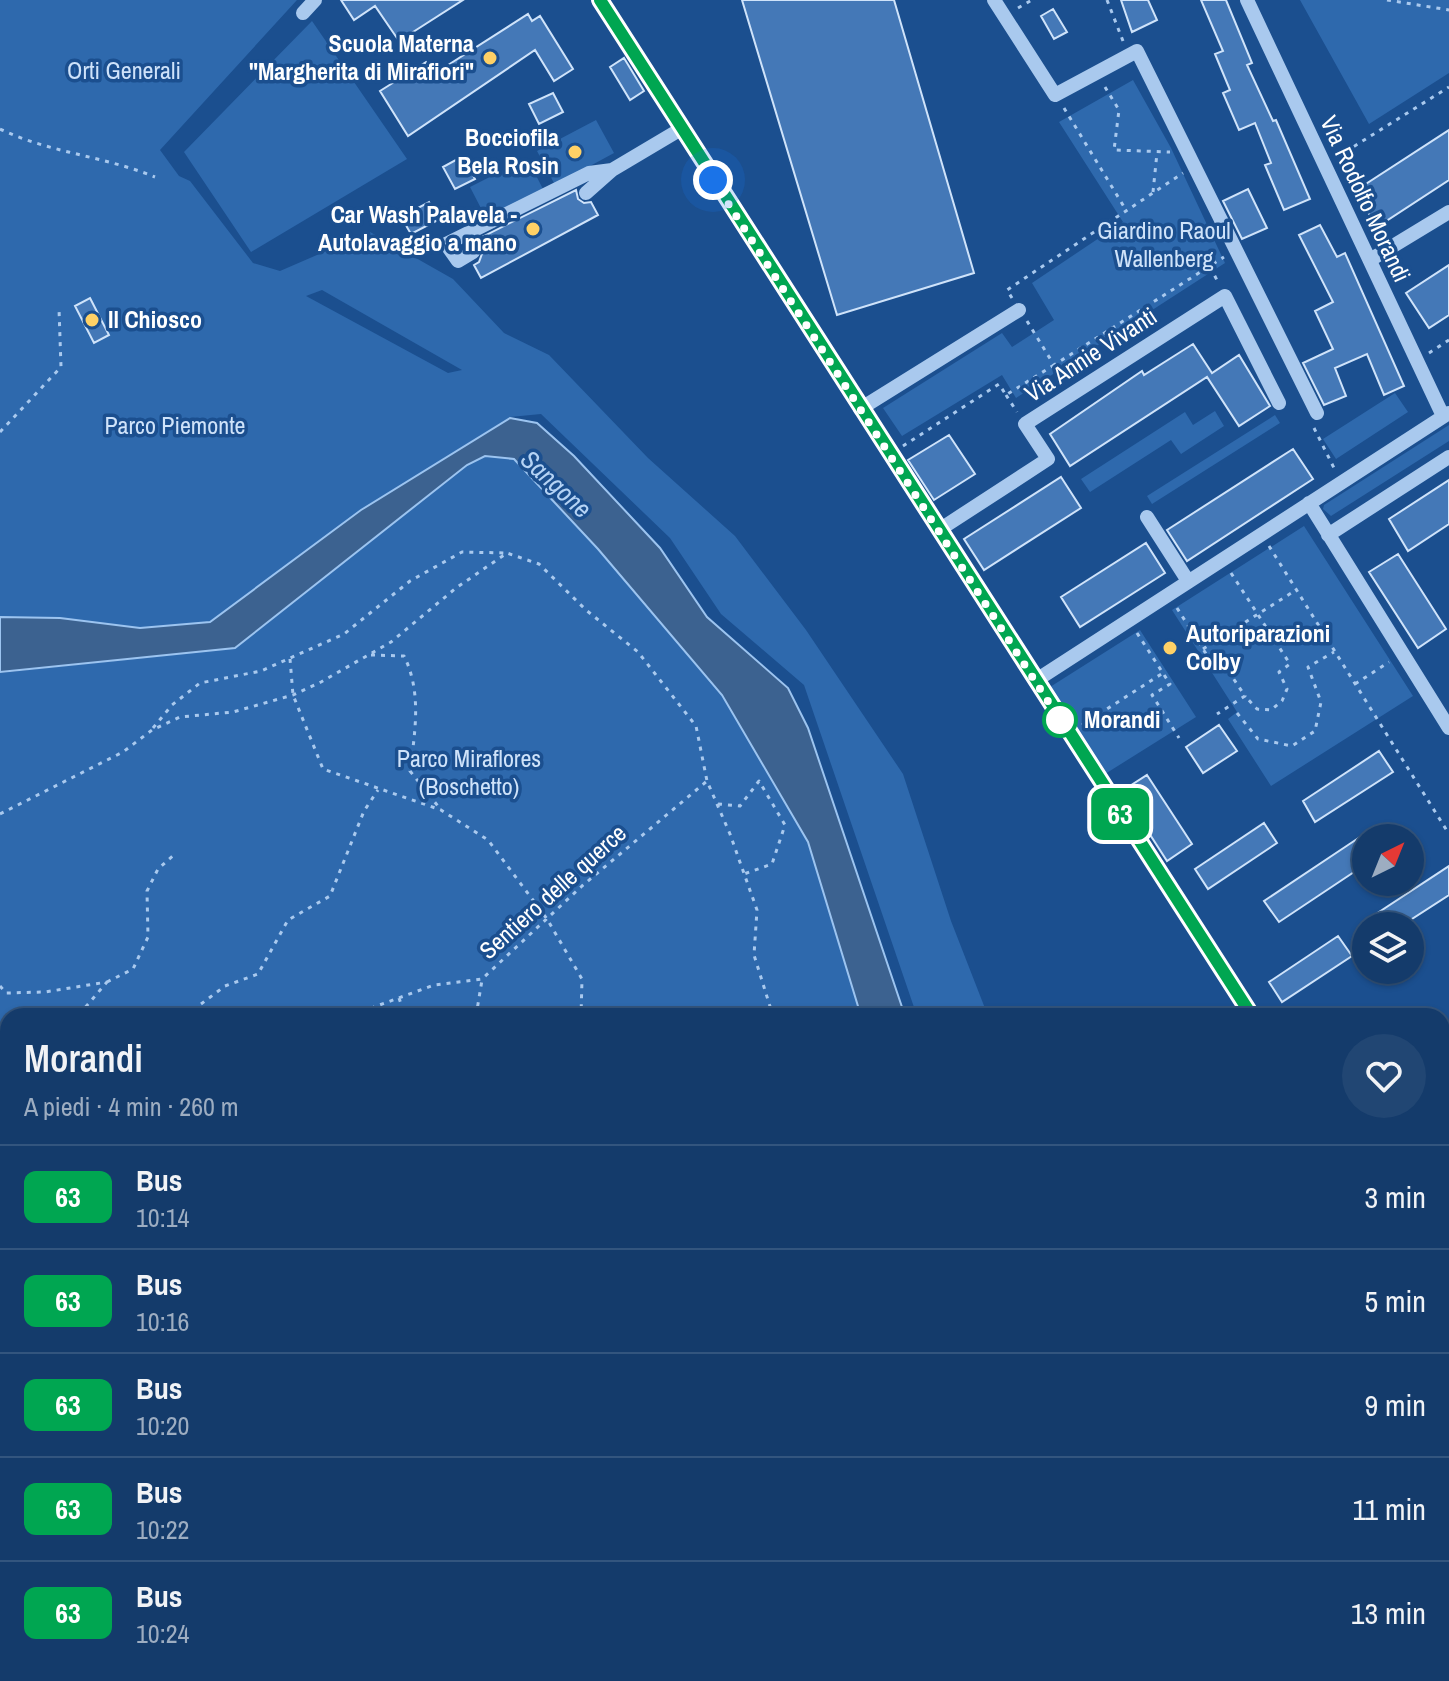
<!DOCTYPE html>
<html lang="it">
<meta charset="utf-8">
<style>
:root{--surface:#143b6b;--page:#214673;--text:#f1f3f6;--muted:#9dadc1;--line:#33557e}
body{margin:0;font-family:"Archivo Narrow",sans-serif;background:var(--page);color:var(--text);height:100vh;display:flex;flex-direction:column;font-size:30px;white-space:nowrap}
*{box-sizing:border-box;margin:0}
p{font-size:26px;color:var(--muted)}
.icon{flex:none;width:44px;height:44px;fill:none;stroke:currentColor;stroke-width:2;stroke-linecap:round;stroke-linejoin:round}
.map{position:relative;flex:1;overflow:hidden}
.sheet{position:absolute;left:0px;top:1008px;width:1450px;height:674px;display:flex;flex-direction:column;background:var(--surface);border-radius:24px 24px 0 0;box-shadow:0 2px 6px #0004,0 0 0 2px var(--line)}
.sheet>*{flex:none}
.badge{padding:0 16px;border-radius:12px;font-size:28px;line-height:52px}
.needle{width:52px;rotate:43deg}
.buttons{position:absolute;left:1352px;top:824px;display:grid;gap:16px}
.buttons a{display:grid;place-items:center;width:72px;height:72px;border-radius:50%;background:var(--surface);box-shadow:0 2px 6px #0004,0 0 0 2px var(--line);font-size:40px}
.you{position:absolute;width:40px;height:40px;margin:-20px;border:6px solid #fff;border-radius:50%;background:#1a73e8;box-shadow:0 0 0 12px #1a73e833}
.map>.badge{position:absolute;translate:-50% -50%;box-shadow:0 0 0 4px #fff}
.round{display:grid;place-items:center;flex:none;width:84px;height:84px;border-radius:42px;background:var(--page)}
.overview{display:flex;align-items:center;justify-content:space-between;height:136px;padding:0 24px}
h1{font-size:38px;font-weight:600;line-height:60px}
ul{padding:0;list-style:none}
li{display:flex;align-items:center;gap:24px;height:104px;padding:0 24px;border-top:2px solid var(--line)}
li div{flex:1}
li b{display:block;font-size:30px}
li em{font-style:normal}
li .badge{min-width:88px;font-weight:700;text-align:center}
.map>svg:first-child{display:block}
.green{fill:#2e69ad;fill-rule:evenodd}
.water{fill:#3c6290;stroke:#9cc4f0;stroke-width:2}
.building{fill:#4478b7;stroke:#cfe3fa;stroke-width:2}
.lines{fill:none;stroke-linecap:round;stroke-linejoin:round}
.path{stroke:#a9c9ee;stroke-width:3;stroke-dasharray:4 6;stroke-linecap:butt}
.minor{stroke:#a9c9ee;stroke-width:14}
.line-casing{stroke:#fff;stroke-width:18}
.line{stroke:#00a651;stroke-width:12}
.walk{stroke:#fff;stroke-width:8;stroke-dasharray:0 14.4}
.poi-dot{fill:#ffd166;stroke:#1b4f8f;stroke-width:3}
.stop-dot{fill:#fff;stroke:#00a651;stroke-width:4}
.labels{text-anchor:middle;stroke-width:7;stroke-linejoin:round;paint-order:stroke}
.poi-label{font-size:24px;font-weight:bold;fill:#fff;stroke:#1b4f8f;text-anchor:end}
.park-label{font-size:24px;fill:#cfe3fa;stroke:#1b4f8f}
.street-label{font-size:24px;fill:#fff;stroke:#1b4f8f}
.stop-label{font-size:24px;font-weight:bold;fill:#fff;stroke:#1b4f8f;text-anchor:start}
.water-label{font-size:26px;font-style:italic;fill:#b5d3f5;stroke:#1b4f8f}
</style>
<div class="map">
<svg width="1449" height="1681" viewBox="0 0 1449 1681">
<rect width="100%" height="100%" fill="#1b4f8f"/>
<path class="green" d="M0 0H297L160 150 179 176 190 181 253 263 280 271 370 232 453 279 504 333 549 355 648 458 735 536 806 630 903 774 951 921 988 1016H917L804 685 721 614 670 538 541 414 510 417 361 510 210 622 140 628 60 618 0 617ZM322 290 462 370 448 373 306 296Z
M1300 0H1449V73L1369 124Z
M312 21 407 159 251 252 184 152Z
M1133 80 1171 148 1225 263 1016 398 1002 375 902 436 883 408 1002 333 1012 347 1054 320 1032 283 1123 222 1059 122Z
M596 120 614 153 555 185 537 151Z
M527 158 543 189 486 218 470 187Z
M1395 393 1408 412 1336 459 1323 439Z
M1215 411 1224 426 1181 454 1171 440 1090 492 1081 479 1185 412 1193 425Z
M1275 415 1280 423 1152 504 1147 496Z
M1449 425V441L1331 516 1323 509 1324 505Z
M485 456 514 459 598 549 722 695 808 842 861 1016H8V1674H1034L1036 1681H0V673L235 648 467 465Z
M1304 526 1413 696 1271 786 1228 719 1237 712 1172 610Z
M1140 630 1196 717 1105 774 1050 687Z
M1449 1467V1681H1071L1069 1674H1442V1472Z"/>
<path class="water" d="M510 418 537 423 574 456 660 548 707 617 788 688 808 728 905 1016H861L808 842 722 695 598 549 514 459 485 456 467 465 235 648 0 672V617L60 618 140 628 210 622 361 510Z"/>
<path class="building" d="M341 0H463L399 41 375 6 354 20Z
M742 0H894L974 273 837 315Z
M1121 0H1148L1157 20 1132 32Z
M1201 0H1226L1252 63 1247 65 1273 121 1276 120 1310 199 1284 210 1265 165 1271 163 1255 123 1239 130 1223 93 1230 90 1215 54 1223 51Z
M1053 9 1067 32 1054 39 1041 16Z
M528 14 532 21 540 16 573 69 554 81 535 50 408 136 380 91 426 62 434 74Z
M624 58 644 91 630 100 610 67Z
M553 93 563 112 539 124 529 104Z
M1449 130V180L1377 227 1355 191Z
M463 156 475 179 455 189 443 167Z
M1248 189 1267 228 1242 239 1223 201Z
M576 190 578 199 584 203 591 202 598 215 481 278 474 265 479 262 483 251 478 244 472 242Z
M429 202 438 220 411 234 401 217Z
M1320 225 1337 257 1345 253 1404 386 1384 395 1367 354 1335 368 1346 396 1324 405 1303 363 1333 349 1315 311 1333 302 1299 235Z
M1449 265V315L1429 328 1406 293Z
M90 298 109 335 94 343 75 306Z
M1193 344 1212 373 1239 355 1270 406 1239 426 1207 377 1070 466 1050 434 1142 371 1144 375Z
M949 435 975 474 934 500 908 460Z
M1293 449 1313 479 1187 561 1167 530Z
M1061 477 1081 508 984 570 964 539Z
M1449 480V524L1408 551 1389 519Z
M1146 543 1165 573 1080 627 1061 597Z
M1398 554 1446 629 1418 648 1369 572Z
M1219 725 1237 751 1203 773 1186 747Z
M1379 751 1393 772 1315 822 1303 801Z
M1147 775 1192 844 1167 861 1122 791Z
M1264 823 1277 843 1208 889 1195 869Z
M1366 833V864L1279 922 1264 901Z
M1449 866V895L1401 926H1384L1376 914Z
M1338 936 1352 956 1282 1002 1269 982Z"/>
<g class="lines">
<path class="path" d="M1107 0 1123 41
M1387 0 1449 10
M1018 8 1032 0
M1105 87 1119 110 1114 150 1170 152
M1064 108 1126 210
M0 129C50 153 104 156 155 177
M1337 157 1449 87
M1153 192 1157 153
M1210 267 1218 282
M1012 298 1007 290 1183 173
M1027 321 1054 365 1224 257
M1429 353 1449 340
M1006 395 1017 412
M1314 428 1334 468
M0 432 61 367 59 309
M903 446 999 384 1006 395 1054 365
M1269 546 1449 834
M1231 573 1290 664 1279 672 1287 689 1282 701 1271 710 1257 709 1245 696
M1177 608 1215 668 1223 663 1245 696 1217 714
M1137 633 1170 684 1152 695 1179 738
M1203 649 1296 590
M371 655 404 656C422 692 415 732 410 771L441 810
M290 659 293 695 323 769 441 810 488 840 547 919 582 979 581 1016
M1355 684 1389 662
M1237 713 1258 739 1292 746 1315 731 1321 702 1308 667 1334 652
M1082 725 1163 673
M153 728 172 705 200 683 261 671 344 634 410 581 462 552 507 553
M718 804 740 806 759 781 785 825 772 864 744 874
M0 814 123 752 152 730 180 717 233 712 293 695 321 682 391 642 456 588 507 553 539 564 586 610 638 652 696 726 707 781 730 834 757 910 754 955 773 1016
M107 982 133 969 148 937 147 891 158 869 176 853
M0 986 6 993 45 992 107 982 78 1016
M399 998 405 1016
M185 1016 225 986 258 974 288 920 330 896 364 811 378 790
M364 1016 374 1007 434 985 482 979 582 886 707 781
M476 1016 482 980
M0 1082 8 1103
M0 1142H8
M1442 1221 1449 1222
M1442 1479 1449 1475
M1442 1503 1449 1501
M1442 1542 1449 1543
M0 1549 8 1548
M1442 1631 1449 1626
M336 1674 337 1681
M889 1674 890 1681
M918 1674 922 1681
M1234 1674 1236 1681
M1375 1674 1376 1681
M1430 1674 1434 1681
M133 1681 136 1674
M812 1681 820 1674"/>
<path class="minor" d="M600 0 1252 1016
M994 0 1055 95 1137 51 1317 413
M1247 0 1443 416
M303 13 315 0
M586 193 612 170 681 129
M473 252 458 261 446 244 589 173 612 170
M1370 260 1449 212
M860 409 1019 310
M1309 503 1449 728
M1147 517 1188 581
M939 530 1048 459 1025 424 1225 296 1279 403
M1328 535 1449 457
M1035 681 1449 413
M1442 1271 1449 1266
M1442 1289 1449 1285
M1442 1304 1449 1313
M1442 1590 1449 1585"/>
</g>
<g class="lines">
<defs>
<path id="line" d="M600 0 1252 1016"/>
</defs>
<use href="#line" class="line-casing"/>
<use href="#line" class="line"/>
<path class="walk" d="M713 180 1060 720"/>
</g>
<g class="poi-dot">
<circle cx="490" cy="58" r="8"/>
<circle cx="575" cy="152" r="8"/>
<circle cx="533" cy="229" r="8"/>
<circle cx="92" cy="320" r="8"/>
<circle cx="1170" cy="648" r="8"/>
</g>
<circle class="stop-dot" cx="1060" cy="720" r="16"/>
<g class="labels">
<g class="poi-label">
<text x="474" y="52">Scuola Materna<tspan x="474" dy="28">"Margherita di Mirafiori"</tspan></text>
<text x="559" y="146">Bocciofila<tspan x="559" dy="28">Bela Rosin</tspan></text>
<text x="517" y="223">Car Wash Palavela -<tspan x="517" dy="28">Autolavaggio a mano</tspan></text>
<text x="108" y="328" text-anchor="start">Il Chiosco</text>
<text x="1186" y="642" text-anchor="start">Autoriparazioni<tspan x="1186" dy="28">Colby</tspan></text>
</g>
<g class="park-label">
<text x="124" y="79">Orti Generali</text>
<text x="1164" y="239">Giardino Raoul<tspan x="1164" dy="28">Wallenberg</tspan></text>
<text x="175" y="434">Parco Piemonte</text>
<text x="469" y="767">Parco Miraflores<tspan x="469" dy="28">(Boschetto)</tspan></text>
</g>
<g class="street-label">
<text transform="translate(1365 199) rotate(65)" y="8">Via Rodolfo Morandi</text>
<text transform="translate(1091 355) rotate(-33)" y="8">Via Annie Vivanti</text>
<text transform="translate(553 892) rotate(-42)" y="8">Sentiero delle querce</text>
</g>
<g class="stop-label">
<text x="1084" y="728">Morandi</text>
</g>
<g class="water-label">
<text transform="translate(556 484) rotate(43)" y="9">Sangone</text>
</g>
</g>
</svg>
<div class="buttons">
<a><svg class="needle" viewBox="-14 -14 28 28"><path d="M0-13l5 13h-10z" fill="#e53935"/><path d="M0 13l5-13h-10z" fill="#9dadc1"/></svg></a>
<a><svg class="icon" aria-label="layers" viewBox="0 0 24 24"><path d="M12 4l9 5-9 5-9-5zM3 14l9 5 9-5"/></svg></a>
</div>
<div class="you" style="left:713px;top:180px"></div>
<b class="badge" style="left:1120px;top:814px;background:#00a651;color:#fff">63</b>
<section class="sheet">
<div class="overview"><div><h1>Morandi</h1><p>A piedi · 4 min · 260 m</p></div><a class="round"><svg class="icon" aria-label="heart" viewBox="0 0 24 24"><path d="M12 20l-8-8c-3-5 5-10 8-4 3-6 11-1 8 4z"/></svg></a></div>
<ul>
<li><span class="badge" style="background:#00a651;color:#fff">63</span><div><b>Bus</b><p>10:14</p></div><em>3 min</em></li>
<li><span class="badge" style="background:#00a651;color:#fff">63</span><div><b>Bus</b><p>10:16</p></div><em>5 min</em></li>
<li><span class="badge" style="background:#00a651;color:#fff">63</span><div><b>Bus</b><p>10:20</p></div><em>9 min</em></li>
<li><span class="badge" style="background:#00a651;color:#fff">63</span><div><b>Bus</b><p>10:22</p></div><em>11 min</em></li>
<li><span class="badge" style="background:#00a651;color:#fff">63</span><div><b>Bus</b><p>10:24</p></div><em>13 min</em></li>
</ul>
</section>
</div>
